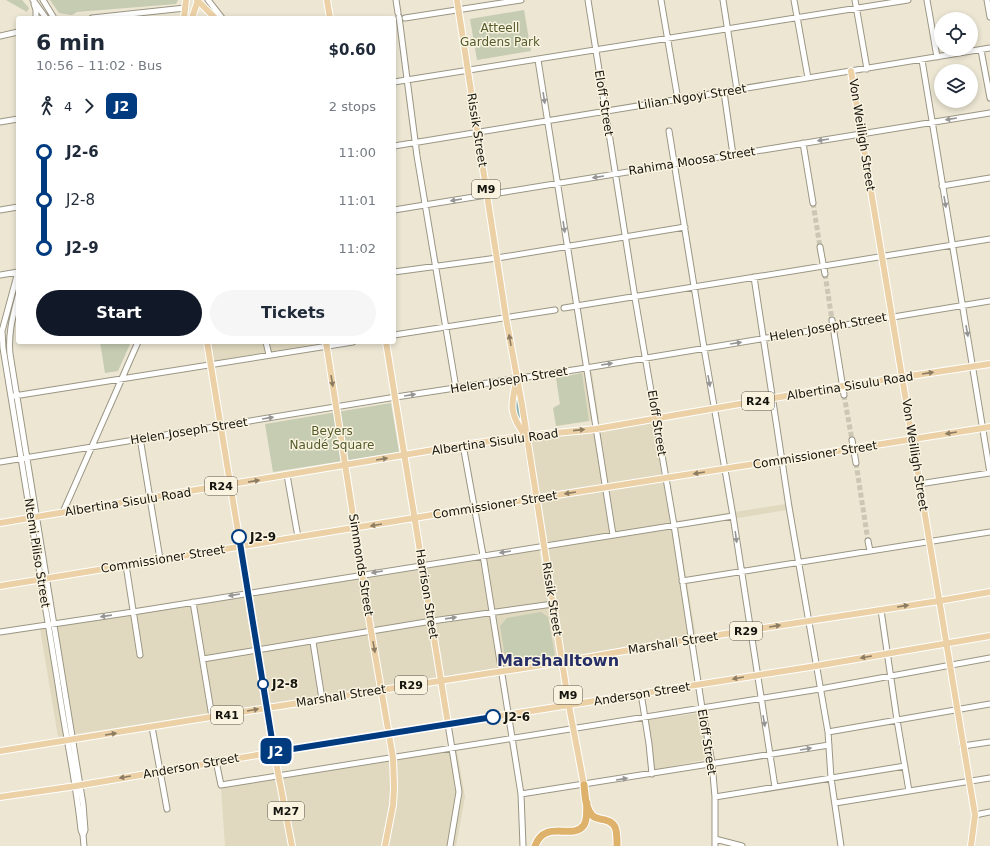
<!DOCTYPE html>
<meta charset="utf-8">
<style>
:root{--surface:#fff;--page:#f6f6f7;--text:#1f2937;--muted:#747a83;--accent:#111827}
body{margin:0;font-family:"DejaVu Sans",sans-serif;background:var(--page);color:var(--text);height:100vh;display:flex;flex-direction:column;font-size:15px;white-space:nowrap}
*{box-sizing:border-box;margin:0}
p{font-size:13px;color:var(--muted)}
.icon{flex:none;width:22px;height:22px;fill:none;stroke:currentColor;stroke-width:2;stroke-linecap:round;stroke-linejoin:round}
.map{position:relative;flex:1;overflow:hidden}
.details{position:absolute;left:16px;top:16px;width:380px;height:328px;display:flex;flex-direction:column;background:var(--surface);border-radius:4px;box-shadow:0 2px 6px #0003}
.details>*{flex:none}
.badge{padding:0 8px;border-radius:6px;font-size:14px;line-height:26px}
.fabs{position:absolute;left:934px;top:12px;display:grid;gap:8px}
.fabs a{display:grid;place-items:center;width:44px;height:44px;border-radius:50%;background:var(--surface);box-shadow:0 2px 6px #0003;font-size:20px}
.map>.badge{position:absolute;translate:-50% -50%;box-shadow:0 0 0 2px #fff}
.legs{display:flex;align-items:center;gap:6px;height:44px;padding:0 20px;font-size:13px}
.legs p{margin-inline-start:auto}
.summary{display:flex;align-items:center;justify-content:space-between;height:68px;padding:0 20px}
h1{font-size:22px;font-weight:700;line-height:30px}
.action{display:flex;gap:8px;margin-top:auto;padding:8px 20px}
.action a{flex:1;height:46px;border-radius:24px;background:var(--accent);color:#fff;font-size:16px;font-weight:700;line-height:46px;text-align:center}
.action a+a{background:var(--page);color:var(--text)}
ul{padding:0 20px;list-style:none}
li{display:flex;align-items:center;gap:14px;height:48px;font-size:15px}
li i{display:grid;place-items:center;width:6px;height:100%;margin:0 5px;background:currentColor}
li i::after{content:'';width:10px;height:10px;margin:-5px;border:3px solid;border-radius:50%;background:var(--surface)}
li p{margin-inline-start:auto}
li:first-child i{background:linear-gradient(#0000 50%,currentColor 0)}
li:last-child i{background:linear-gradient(currentColor 50%,#0000 0)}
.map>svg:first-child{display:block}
.built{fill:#e1d9bf}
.green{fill:#c5ccb1}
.water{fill:#8ab0b0}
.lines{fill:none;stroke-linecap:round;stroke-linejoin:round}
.minor-tunnel{stroke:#ccc6b5;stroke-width:5;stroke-dasharray:5 2.5;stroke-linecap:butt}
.minor-casing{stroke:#9b9684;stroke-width:7}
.major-casing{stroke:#fff;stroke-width:8}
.highway-casing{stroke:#fff;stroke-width:9}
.minor{stroke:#fff;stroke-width:5}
.major{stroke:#ecd1a7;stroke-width:6}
.highway{stroke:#dfb26c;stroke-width:7}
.oneway{fill:#969593}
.oneway2{fill:#8c7c62}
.line-1-casing{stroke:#fff;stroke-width:9}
.line-1{stroke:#003b80;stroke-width:6}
.stop-1-dot{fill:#fff;stroke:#003b80;stroke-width:2}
.labels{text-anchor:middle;stroke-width:3;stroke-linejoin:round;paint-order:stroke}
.shield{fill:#f9f3e0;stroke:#5a574d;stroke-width:1}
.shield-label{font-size:11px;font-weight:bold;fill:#16140e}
.park-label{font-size:12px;fill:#535b2b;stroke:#f9f3e0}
.street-label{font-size:12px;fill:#16140e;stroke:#f9f3e0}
.stop-label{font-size:12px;font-weight:bold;fill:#16140e;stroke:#f9f3e0;text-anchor:start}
.district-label{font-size:16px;font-weight:bold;fill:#252e67;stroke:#f9f3e0}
</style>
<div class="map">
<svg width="990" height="846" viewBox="0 0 990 846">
<rect width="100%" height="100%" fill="#ece6d3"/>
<path class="built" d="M211 342H328L214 361Z
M592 372 599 419 589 421 582 373Z
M652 418 670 522 792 503 793 509 678 528 696 636 559 658 523 439Z
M539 549 558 659 58 737 40 629Z
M700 713 708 759 654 770 649 744 648 720Z
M457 750 465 797 456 846H225L221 788Z"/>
<path class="green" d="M6 0H22L29 8 27 12Z
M50 0H178L176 4 77 12 72 15 59 13Z
M524 10 531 51 477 60 470 19Z
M100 342H131L118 371 105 373Z
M582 373 589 421 556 426 553 408 560 404 556 378Z
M391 403 399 452 273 472 265 424Z
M541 612 548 617 555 656 506 663 500 626 507 618Z"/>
<path class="water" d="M517 395 522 421C514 411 513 407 517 395Z"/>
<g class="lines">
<path class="minor-tunnel" d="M813 203 820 247
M825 274 832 320
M844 395 852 440
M856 463 868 541"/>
<defs>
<path id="minor" d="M33 0 46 18
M43 0 54 18
M208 0 222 18
M396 0 398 13
M588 0 635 298 674 525 702 708 712 763 715 797V846
M661 0 678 100
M723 0 737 90
M794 0 808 78
M855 0 867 69
M927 0 937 57
M987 0 990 17
M34 4 36 10V18
M399 17 417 156 456 388
M92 18 185 8
M405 18 521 0
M0 36 18 32
M981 50 990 98
M538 60 613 535
M922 60 990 473
M394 82 908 0
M724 92 733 155
M0 122 18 119
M669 131 704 348 733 516 775 787
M803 143 813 203
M394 146 990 48
M942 186 990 178
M0 210 18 207
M394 210 990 113
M820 247 825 274
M18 272 2 331 3 348C22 460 40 572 58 684 65 732 76 781 81 830L83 835 84 846
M394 272 497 258 685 227
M0 275 18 272
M754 277 789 507 828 732 831 778 841 846
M18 296C13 316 8 333 10 354L83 804 85 830 83 835
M564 308 990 239
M832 320 844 395
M394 335 555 310
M266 342 269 355
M14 396 353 342
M140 438 160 559
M852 440 856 463
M463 445 483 555 521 794 523 846
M0 462 396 397 586 368 990 301
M287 475 298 537
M919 484 990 473
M63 512 138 342
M868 541 870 551
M126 565 140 655
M682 581 990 532
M193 602 212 717
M881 610 897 720 909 791
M0 632 133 612 733 516
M313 642 322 699
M203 659 432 621 553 604
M641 693 649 744 652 774
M448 724 459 792 450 846
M152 727 167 809
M828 732 990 704
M963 746 990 742
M216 761 221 785 820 689 990 658
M521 794 829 745
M715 797 905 766
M835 803 990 778
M975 815 990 812
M715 839 742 846"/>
<path id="major" d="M197 0 215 18
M327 0 330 18
M457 0 506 318 522 405 569 706 584 785
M184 18 186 0
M192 18 198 0
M851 71 975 815 971 846
M207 342 274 752 292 846
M326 342 371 631 393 758 394 787
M386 342 448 724
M516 382C511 405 509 414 525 435
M0 523 463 445 526 436 596 429 843 386 990 364
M0 586 475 508 990 427
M0 751 267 708 568 661 692 639 939 601 990 592
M0 797 76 786 328 743 816 666 990 636
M385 846 393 805 394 789"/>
<path id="highway" d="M584 785C585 794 585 808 592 815 594 818 597 818 600 819 618 821 617 831 617 846
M535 846C545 818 573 841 584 825 588 819 586 809 587 803"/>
</defs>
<use href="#minor" class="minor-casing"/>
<use href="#major" class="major-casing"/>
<use href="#highway" class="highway-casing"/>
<use href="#minor" class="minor"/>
<use href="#major" class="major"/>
<use href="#highway" class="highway"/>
</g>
<defs><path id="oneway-solid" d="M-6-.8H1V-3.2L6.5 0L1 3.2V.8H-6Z"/></defs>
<g class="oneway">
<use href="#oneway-solid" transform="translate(544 98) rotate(81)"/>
<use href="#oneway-solid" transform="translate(951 119) rotate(171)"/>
<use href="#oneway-solid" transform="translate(823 140) rotate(171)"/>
<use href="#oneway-solid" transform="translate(598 177) rotate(171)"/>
<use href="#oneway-solid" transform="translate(456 200) rotate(171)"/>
<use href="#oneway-solid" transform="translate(945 202) rotate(80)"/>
<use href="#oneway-solid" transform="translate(564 227) rotate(81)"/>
<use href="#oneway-solid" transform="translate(967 331) rotate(80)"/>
<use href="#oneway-solid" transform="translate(736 343) rotate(-9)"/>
<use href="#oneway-solid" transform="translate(607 364) rotate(-9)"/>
<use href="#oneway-solid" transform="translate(709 381) rotate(80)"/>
<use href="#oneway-solid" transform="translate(410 395) rotate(-9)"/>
<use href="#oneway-solid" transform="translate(268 418) rotate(-9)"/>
<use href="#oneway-solid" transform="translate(736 537) rotate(82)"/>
<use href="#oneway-solid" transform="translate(505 552) rotate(171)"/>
<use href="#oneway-solid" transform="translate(377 572) rotate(171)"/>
<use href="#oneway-solid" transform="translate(234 595) rotate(171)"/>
<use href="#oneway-solid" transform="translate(106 616) rotate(172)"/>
<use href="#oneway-solid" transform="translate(451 618) rotate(-8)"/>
<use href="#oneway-solid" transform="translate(764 721) rotate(80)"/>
<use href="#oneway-solid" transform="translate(806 749) rotate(-10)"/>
<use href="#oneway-solid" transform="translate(622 779) rotate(-9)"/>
</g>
<g class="oneway2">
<use href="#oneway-solid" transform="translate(510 340) rotate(-100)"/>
<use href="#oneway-solid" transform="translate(928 373) rotate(-9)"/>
<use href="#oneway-solid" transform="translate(332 381) rotate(81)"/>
<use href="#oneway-solid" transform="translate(579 430) rotate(-6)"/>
<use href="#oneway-solid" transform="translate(951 433) rotate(171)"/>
<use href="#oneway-solid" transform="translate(382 459) rotate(-9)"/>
<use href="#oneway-solid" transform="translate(699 473) rotate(171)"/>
<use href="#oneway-solid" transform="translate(254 481) rotate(-9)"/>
<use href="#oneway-solid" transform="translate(570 493) rotate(171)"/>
<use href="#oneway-solid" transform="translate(376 525) rotate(170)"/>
<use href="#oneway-solid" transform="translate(903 606) rotate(-9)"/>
<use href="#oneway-solid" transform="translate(775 626) rotate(-9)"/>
<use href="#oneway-solid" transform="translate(374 647) rotate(80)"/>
<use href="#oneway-solid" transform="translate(866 657) rotate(170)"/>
<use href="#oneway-solid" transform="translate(738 678) rotate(170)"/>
<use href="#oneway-solid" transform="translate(253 710) rotate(-10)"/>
<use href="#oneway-solid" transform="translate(111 734) rotate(-9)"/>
<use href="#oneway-solid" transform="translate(125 777) rotate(170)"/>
</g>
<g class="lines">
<defs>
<path id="line-1" d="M239 537 274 752 493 717"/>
</defs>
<use href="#line-1" class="line-1-casing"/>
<use href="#line-1" class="line-1"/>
</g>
<g class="stop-1-dot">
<circle cx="239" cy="537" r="7"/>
<circle cx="263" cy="684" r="5"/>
<circle cx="493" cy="717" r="7"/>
</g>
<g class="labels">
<g class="shield">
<rect x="472" y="180" width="28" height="18" rx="3"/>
<rect x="742" y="392" width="32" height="18" rx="3"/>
<rect x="205" y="477" width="32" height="18" rx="3"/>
<rect x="730" y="622" width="32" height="18" rx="3"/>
<rect x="395" y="676" width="32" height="18" rx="3"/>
<rect x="554" y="686" width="28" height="18" rx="3"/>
<rect x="211" y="706" width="32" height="18" rx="3"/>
<rect x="268" y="802" width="36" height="18" rx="3"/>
</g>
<g class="shield-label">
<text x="486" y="193">M9</text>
<text x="758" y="405">R24</text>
<text x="221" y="490">R24</text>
<text x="746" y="635">R29</text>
<text x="411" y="689">R29</text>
<text x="568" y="699">M9</text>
<text x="227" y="719">R41</text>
<text x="286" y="815">M27</text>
</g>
<g class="park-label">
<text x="500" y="32">Atteell<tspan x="500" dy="14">Gardens Park</tspan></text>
<text x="332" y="435">Beyers<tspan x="332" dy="14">Naudé Square</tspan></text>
</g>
<g class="street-label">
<text transform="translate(692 97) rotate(-9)" y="4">Lilian Ngoyi Street</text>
<text transform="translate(604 103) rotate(81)" y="4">Eloff Street</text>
<text transform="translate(477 130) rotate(81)" y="4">Rissik Street</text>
<text transform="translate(862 135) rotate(81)" y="4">Von Weilligh Street</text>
<text transform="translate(692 161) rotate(-9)" y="4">Rahima Moosa Street</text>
<text transform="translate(828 327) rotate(-10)" y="4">Helen Joseph Street</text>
<text transform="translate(509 380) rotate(-9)" y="4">Helen Joseph Street</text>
<text transform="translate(850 386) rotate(-9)" y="4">Albertina Sisulu Road</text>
<text transform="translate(657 423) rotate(81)" y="4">Eloff Street</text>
<text transform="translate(189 431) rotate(-9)" y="4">Helen Joseph Street</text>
<text transform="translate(495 442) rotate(-8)" y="4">Albertina Sisulu Road</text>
<text transform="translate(815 455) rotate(-9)" y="4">Commissioner Street</text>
<text transform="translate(915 455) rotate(81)" y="4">Von Weilligh Street</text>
<text transform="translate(128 502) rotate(-9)" y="4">Albertina Sisulu Road</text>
<text transform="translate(495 505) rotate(-9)" y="4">Commissioner Street</text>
<text transform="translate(37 553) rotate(81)" y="4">Ntemi Piliso Street</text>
<text transform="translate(163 559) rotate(-9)" y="4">Commissioner Street</text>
<text transform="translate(361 565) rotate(81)" y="4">Simmonds Street</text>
<text transform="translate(427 594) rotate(81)" y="4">Harrison Street</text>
<text transform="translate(552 599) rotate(81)" y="4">Rissik Street</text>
<text transform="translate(673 643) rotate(-9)" y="4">Marshall Street</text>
<text transform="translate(642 694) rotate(-9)" y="4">Anderson Street</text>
<text transform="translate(341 696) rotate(-9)" y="4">Marshall Street</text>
<text transform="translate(707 742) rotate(81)" y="4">Eloff Street</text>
<text transform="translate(191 766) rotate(-10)" y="4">Anderson Street</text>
</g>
<g class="stop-label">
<text x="250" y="541">J2-9</text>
<text x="272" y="688">J2-8</text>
<text x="504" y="721">J2-6</text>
</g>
<g class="district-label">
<text x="558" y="666">Marshalltown</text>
</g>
</g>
</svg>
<div class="fabs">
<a><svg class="icon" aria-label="locate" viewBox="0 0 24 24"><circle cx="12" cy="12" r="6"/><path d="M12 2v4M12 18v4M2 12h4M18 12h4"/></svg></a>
<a><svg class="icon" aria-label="layers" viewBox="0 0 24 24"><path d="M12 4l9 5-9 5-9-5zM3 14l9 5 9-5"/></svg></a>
</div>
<b class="badge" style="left:276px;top:751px;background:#003b80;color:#fff">J2</b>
<section class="details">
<div class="summary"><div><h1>6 min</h1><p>10:56 – 11:02 · Bus</p></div><b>$0.60</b></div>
<div class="legs"><svg class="icon" aria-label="walk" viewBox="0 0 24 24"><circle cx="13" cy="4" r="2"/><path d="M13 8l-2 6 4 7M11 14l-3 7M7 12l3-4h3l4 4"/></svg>4<svg class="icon" aria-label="forward" viewBox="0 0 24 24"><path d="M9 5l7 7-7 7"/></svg><b class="badge" style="background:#003b80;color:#fff">J2</b><p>2 stops</p></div>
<ul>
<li><i style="color:#003b80"></i><b>J2-6</b><p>11:00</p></li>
<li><i style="color:#003b80"></i><span>J2-8</span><p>11:01</p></li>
<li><i style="color:#003b80"></i><b>J2-9</b><p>11:02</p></li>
</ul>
<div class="action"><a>Start</a><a>Tickets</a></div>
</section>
</div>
